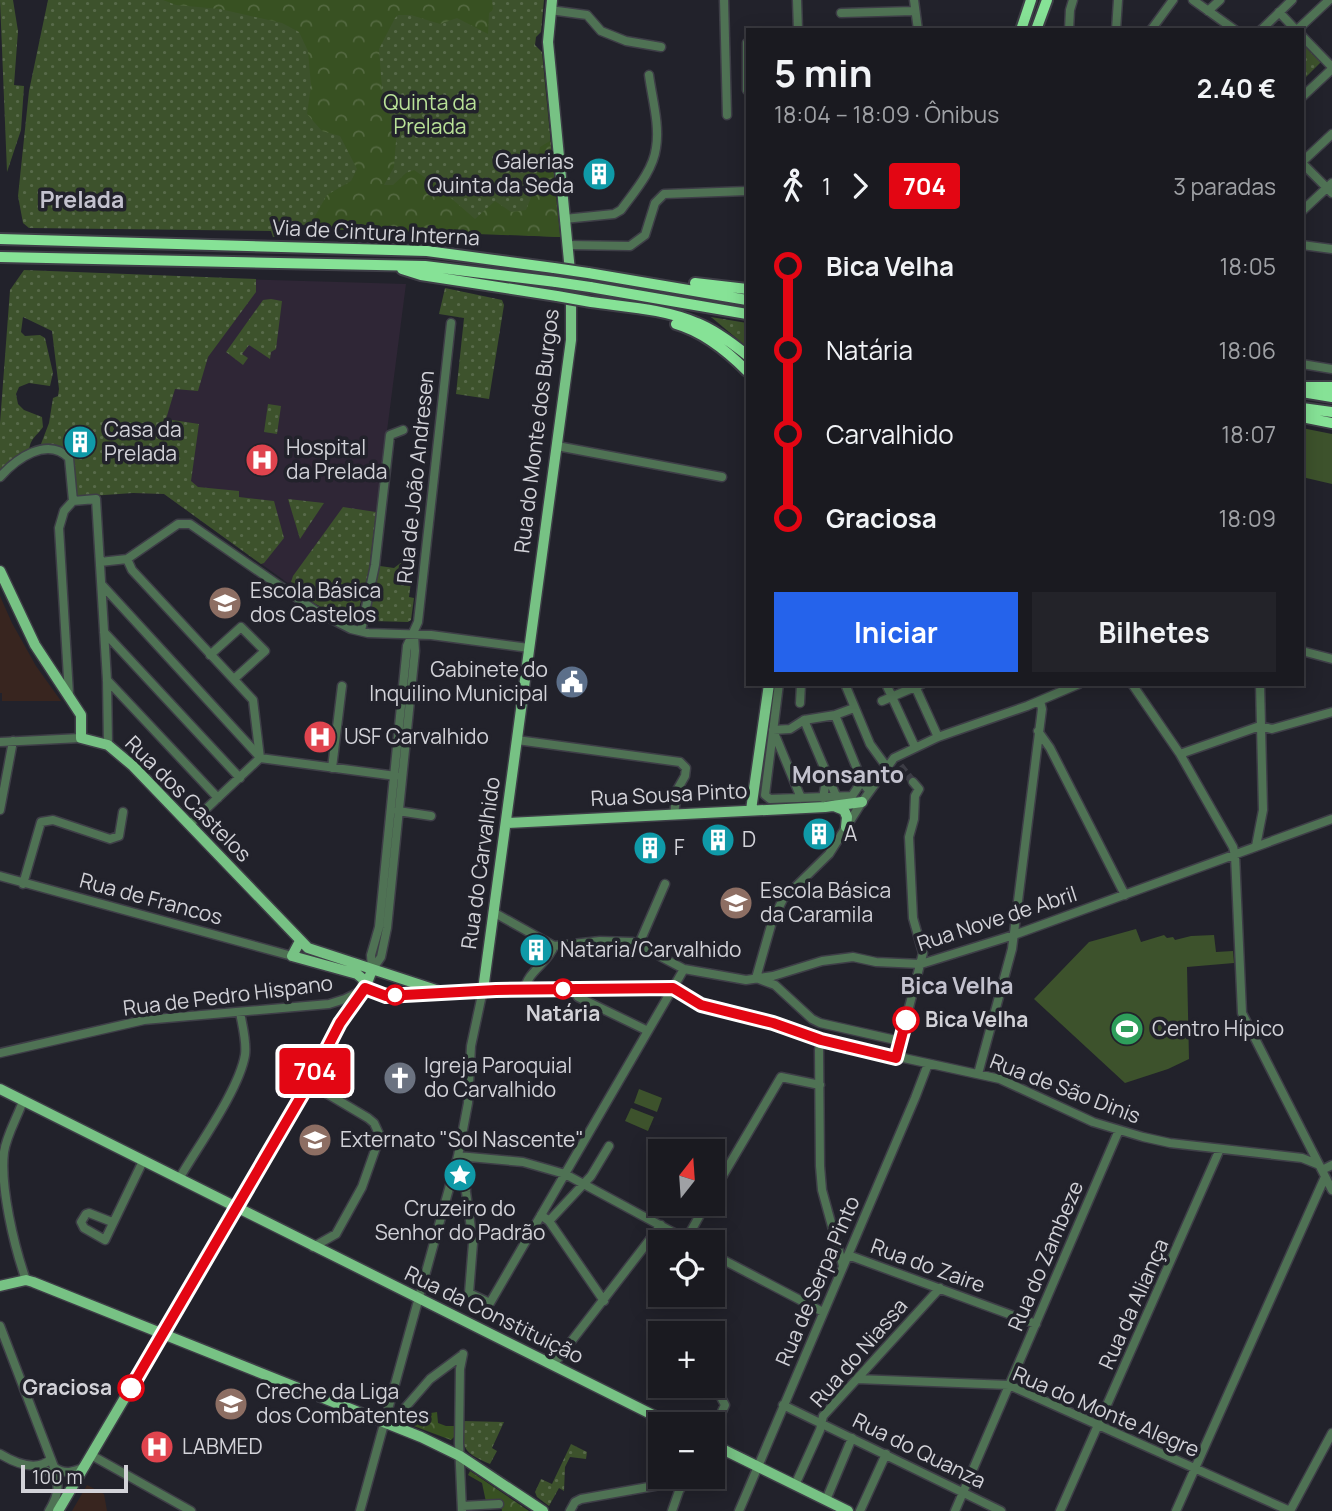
<!DOCTYPE html>
<html lang="pt">
<meta charset="utf-8">
<style>
:root{--surface:#1a1a20;--page:#232329;--text:#f1f3f6;--muted:#9fa1a5;--line:#38383e;--accent:#2563eb}
body{margin:0;font-family:Manrope,sans-serif;background:var(--page);color:var(--text);height:100vh;display:flex;flex-direction:column;font-size:26px;white-space:nowrap}
*{box-sizing:border-box;margin:0}
p{font-size:23px;color:var(--muted)}
.icon{flex:none;width:38px;height:38px;fill:none;stroke:currentColor;stroke-width:2;stroke-linecap:round;stroke-linejoin:round}
.map{position:relative;flex:1;overflow:hidden}
.sheet{position:absolute;left:746px;top:28px;width:558px;height:658px;display:flex;flex-direction:column;background:var(--surface);border-radius:0px;box-shadow:0 4px 18px #0003,0 0 0 2px var(--line)}
.sheet>*{flex:none}
.badge{padding:0 14px;border-radius:5px;font-size:24px;line-height:46px}
.needle{width:46px;rotate:17deg}
.fabs{position:absolute;left:648px;top:1139px;display:grid;gap:14px}
.fabs a{display:grid;place-items:center;width:77px;height:77px;border-radius:0px;background:var(--surface);box-shadow:0 4px 18px #0003,0 0 0 2px var(--line);font-size:35px}
.scale{position:absolute;left:21px;bottom:18px;width:107px;box-sizing:border-box;padding-left:7px;border:4px solid #d2d2d8;border-top:0;font-size:19px;line-height:24px;white-space:nowrap;color:#d2d2d8;-webkit-text-stroke:5px #22222b;paint-order:stroke}
.map>.badge{position:absolute;translate:-50% -50%;box-shadow:0 0 0 4px #fff}
.legs{display:flex;align-items:center;gap:10px;height:77px;padding:0 28px;font-size:23px}
.legs p{margin-inline-start:auto}
.overview{display:flex;align-items:center;justify-content:space-between;height:119px;padding:0 28px}
h1{font-size:38px;font-weight:700;line-height:52px}
.primary-button{display:flex;gap:14px;margin-top:auto;padding:14px 28px}
.primary-button a{flex:1;height:80px;border-radius:0px;background:var(--accent);color:#fff;font-size:28px;font-weight:700;line-height:80px;text-align:center}
.primary-button a+a{background:var(--page);color:var(--text)}
ul{padding:0 28px;list-style:none}
li{display:flex;align-items:center;gap:24px;height:84px;font-size:26px}
li i{display:grid;place-items:center;width:10px;height:100%;margin:0 9px;background:currentColor}
li i::after{content:'';width:18px;height:18px;margin:-9px;border:5px solid;border-radius:50%;background:var(--surface)}
li p{margin-inline-start:auto}
li:first-child i{background:linear-gradient(#0000 50%,currentColor 0)}
li:last-child i{background:linear-gradient(currentColor 50%,#0000 0)}
.map>svg:first-child{display:block}
.commercial{fill:#38251f}
.medical{fill:#2f2636}
.green{fill:url(#green-dots)}
.forest{fill:url(#forest-crowns)}
.pitch{fill:#3d522c}
.lines{fill:none;stroke-linecap:round;stroke-linejoin:round}
.minor-tunnel{stroke:#3c3c45;stroke-width:8;stroke-dasharray:8 4;stroke-linecap:butt}
.minor-casing{stroke:#3e3e47;stroke-width:11}
.major-casing{stroke:#3e3e47;stroke-width:13}
.highway-casing{stroke:#3e3e47;stroke-width:14}
.minor{stroke:#4f7254;stroke-width:8}
.major{stroke:#77c284;stroke-width:10}
.highway{stroke:#86e296;stroke-width:10}
.highway-bridge-casing{stroke:#3e3e47;stroke-width:14;stroke-linecap:butt}
.highway-bridge{stroke:#86e296;stroke-width:10}
.line-1-casing{stroke:#fff;stroke-width:16}
.line-1{stroke:#e30613;stroke-width:10}
.stop-1-dot{fill:#fff;stroke:#e30613;stroke-width:3.5}
.labels{text-anchor:middle;stroke-width:7;stroke-linejoin:round;paint-order:stroke}
.park-label{font-size:21px;fill:#b9e298;stroke:#22222b}
.poi-label{font-size:21px;fill:#d2d2d8;stroke:#22222b;text-anchor:start}
.street-label{font-size:21px;fill:#d2d2d8;stroke:#22222b}
.stop-label{font-size:21px;font-weight:bold;fill:#d2d2d8;stroke:#22222b}
.neighbourhood-label{font-size:23px;font-weight:bold;fill:#c3c2ce;stroke:#22222b}
</style>
<div class="map">
<svg width="1332" height="1511" viewBox="0 0 1332 1511">
<defs>
<pattern id="green-dots" width="8" height="8" patternUnits="userSpaceOnUse" patternTransform="scale(1.75)"><rect width="8" height="8" fill="#3d522c"/><path d="M2 2h.1M6 6h.1" fill="none" stroke="#586a4a" stroke-width="1.8" stroke-linecap="round"/></pattern>
<pattern id="forest-crowns" width="20" height="18" patternUnits="userSpaceOnUse" patternTransform="scale(1.75)"><rect width="20" height="18" fill="#385122"/><path d="M2 6a3 3 0 1 1 6 0M12 15a3 3 0 1 1 6 0" fill="none" stroke="#546941"/></pattern>
</defs>
<rect width="100%" height="100%" fill="#22222b"/>
<path class="commercial" d="M0 596 12 623 36 666 61 701H2V693H0Z
M87 1485 104 1494 107 1511H72Z"/>
<path class="medical" d="M139 276 406 284 369 570 356 620 334 614 303 594 164 494 133 493Z"/>
<path class="green" d="M0 0H13L18 31 14 85 24 86 21 130 7 172Z
M48 0H544L541 32 536 37 535 45 542 52 560 237 411 230H326L288 222 286 232H281L279 237H273L271 231 29 228 23 223 18 196 29 91Z
M1302 43 1321 62 1302 81Z
M24 270 256 279V292L208 357 198 391 175 389 166 419 199 424 191 481 198 487 239 491V497L274 501 284 538 264 563 261 564 164 494 133 493 76 497 73 454 64 448 41 444 49 423 53 398 58 396 59 389 52 331 23 317 21 332 25 336 40 335 45 338 53 373 50 386 29 383 19 387 16 394 18 404 24 410 42 417 43 427C37 436 30 438 29 451L19 455 0 471V423L10 290Z
M445 288 502 300 504 305 489 399 456 394 464 318 439 314Z
M271 299 282 301 276 349 271 352 270 359 249 345 242 354 248 358 243 365 226 352 263 300Z
M711 317 747 323V347Z
M268 404 281 406 277 434 264 432Z
M288 499 324 503 300 539Z
M343 507 376 512 369 570 356 620C339 615 316 608 303 594 299 589 297 586 291 582L293 576Z
M407 558 414 560 409 597 414 598 411 620 408 622 371 621 367 619 380 566 394 568Z
M463 1421 504 1422 492 1448 497 1451 490 1464C463 1452 462 1450 463 1421Z
M571 1444 587 1452 586 1459 570 1457 565 1467 564 1491 559 1488 549 1506 537 1497 535 1492 541 1479 552 1484Z"/>
<path class="forest" d="M163 0H492L493 10 489 13 488 34 457 18 440 24 411 15H398L395 18 379 49 383 102 397 128 394 167 384 185H393L406 173 414 170 436 185 475 219 495 201 511 212 526 210 535 188 540 147 550 141 560 237 311 228V223L327 195 351 181 357 169 340 136 322 131 307 114 311 86 308 51 299 32 282 23 220 9 176 5Z
M437 1412 438 1423 446 1426H455V1436L451 1440 403 1422 402 1419 406 1413 418 1415Z
M470 1471 529 1511H502L500 1501 486 1502 482 1483 468 1475Z"/>
<path class="pitch" d="M1302 428 1332 434V484L1302 477Z
M1136 929 1141 942 1164 935 1167 938 1173 937 1175 940 1191 936 1214 935 1216 952 1233 951 1234 963 1187 967 1189 1059 1168 1069 1125 1083 1034 999 1089 942Z
M639 1089 662 1098 657 1112 634 1103Z
M631 1108 654 1117 648 1131 625 1121Z"/>
<g class="lines">
<path class="minor-tunnel" d="M900 766 913 782"/>
<defs>
<path id="minor" d="M724 0 727 115
M797 0 798 30
M914 0 918 30
M1193 0 1235 30
M550 10 587 15 601 31 626 41 661 47
M1208 11 1220 0
M1279 12 1296 30
M841 13 914 11
M1069 30 1070 10 1073 0
M1116 30 1118 0
M1151 30 1173 0
M1261 30 1292 0
M1297 30 1329 0
M1302 36 1332 67
M747 43V90
M1302 97 1332 69
M1302 162 1332 134
M1302 163 1332 193
M1302 211 1332 183
M564 219 614 214 621 210C634 192 653 171 656 148 660 125 652 98 649 75
M567 245 630 246 645 235 655 203 664 194 747 191
M1302 245 1332 249
M1302 364 1332 369
M557 446 722 477
M0 477C16 459 47 436 69 458L73 501 64 511 59 528 69 694
M73 501 96 499 107 680 108 745
M127 559 132 570 253 700 260 758
M100 562 127 559 178 524H190L316 611 351 629 368 633 431 635 529 648
M102 585 259 756
M361 631 375 565 390 435 403 430
M104 632 240 778
M1302 651 1332 659
M210 655 241 627 265 651 234 679
M107 680 218 798
M779 684 765 795 770 799 852 796 862 781
M845 684 870 744 886 766
M886 684 915 747
M914 684 938 737
M1132 684 1180 754 1233 847 1235 855 1242 1013 1332 1190
M882 701 922 684
M800 703 801 684
M854 708 835 715 862 781 869 791
M804 720 837 798
M1038 731 1050 748 1125 895
M517 740 680 762 686 768 685 776 677 790 674 815
M0 742 81 738
M1180 754 1260 726 1272 729 1332 712
M260 758 396 776
M332 768 342 686
M801 798 773 730 790 729 804 720 835 715
M823 798 827 775
M0 810 13 741
M398 811 431 816
M189 825 260 758
M1256 846 1263 810 1260 684
M0 876 292 956
M23 884 41 822 53 820 110 839 119 836 123 812
M493 912 554 946
M639 944 665 884
M372 970 371 955 379 927 407 646 418 622 451 323
M372 970 381 957 387 928 415 651 414 635
M756 978 772 922 783 899 829 854 862 802 894 758 938 737 1027 706 1079 684
M759 979 775 985 812 1019 820 1023 900 1041
M525 989C527 972 548 963 554 946L600 941 633 942 684 969 746 980 773 976 822 961 853 957 876 962 921 964 1014 935 1332 819
M574 989 578 997 648 1031
M821 1040 819 1050 820 1166 822 1190 843 1266
M0 1053 144 1020 329 1004 345 999 361 991
M896 1058 923 953 913 918 909 837 914 819 915 796 919 789 913 782
M978 1074 1012 949 1042 709 1040 701
M309 1083 368 1118 374 1123 380 1136 362 1187 336 1234 313 1247
M23 1101C17 1118 7 1134 4 1152 0 1187 14 1246 26 1280
M458 1156 465 1165 466 1192 473 1243 469 1293 490 1303 684 969
M458 1156 523 1162 565 1174 691 1242
M1322 1170 1332 1165
M179 1179C198 1146 239 1090 245 1055 247 1041 242 1025 240 1012
M712 1194 781 1077 820 1085
M541 1215 549 1221 604 1301
M549 1221 591 1176 609 1146
M112 1222 89 1213 86 1214 81 1222 84 1228 105 1240 143 1161
M686 1240 706 1204
M712 1254 823 1312
M848 1255 1036 1324
M0 1326 54 1467C64 1475 74 1472 85 1467
M553 1365 661 1225
M857 1379 1009 1385 1290 1511 1332 1433
M783 1405 1001 1511
M386 1421 397 1417 430 1379 461 1356
M712 1433 725 1405 714 1384
M0 1454C15 1463 37 1472 51 1459
M91 1455 191 1511
M36 1466C62 1475 62 1489 49 1511
M795 1485 820 1430 823 1416 940 1288
M826 1500 852 1438
M462 1506 499 1504
M360 1511 458 1156 468 1103 471 1046 483 990 673 988 701 1005 773 1023 821 1040 1000 1079 1093 1122 1143 1137 1170 1143 1302 1158 1317 1164
M462 1511 459 1443 460 1369 463 1354
M570 1511 575 1502 581 1499 671 1483 682 1485
M672 1511 679 1491 687 1477
M739 1511 915 1098 928 1064
M860 1511 886 1454
M955 1511 1119 1130
M1060 1511 1220 1149
M1176 1511 1325 1177"/>
<path id="major" d="M0 571 35 645 81 715V738L108 745 133 766 308 948 436 990
M834 806 844 810 847 817 846 827
M751 810 769 684
M506 823 825 807 862 802
M300 941 292 956 357 974 363 979 365 988 386 996 483 990 571 340V282L548 42 552 0
M0 1089 671 1424
M0 1286 26 1280 33 1282 421 1437 460 1456 543 1511
M712 1444 848 1511
M58 1511 245 1194 309 1083 340 1023 365 988 372 970"/>
<path id="highway" d="M1021 30 1031 0
M1036 30 1047 0
M0 239 427 251 554 268
M0 257 425 266 556 282
M402 269 421 275 557 296
M588 273 747 300
M695 283 747 289
M590 287 747 314
M591 302C626 307 665 309 697 323 715 330 732 343 747 355
M676 324C704 332 727 351 747 371
M1303 387H1332
M1302 392 1332 397
M1302 408 1332 412
M1302 417 1332 423"/>
</defs>
<use href="#minor" class="minor-casing"/>
<use href="#major" class="major-casing"/>
<use href="#highway" class="highway-casing"/>
<use href="#minor" class="minor"/>
<use href="#major" class="major"/>
<use href="#highway" class="highway"/>
<defs>
<path id="highway-bridge" d="M554 268 588 273
M556 282 590 287
M557 296 591 302"/>
</defs>
<use href="#highway-bridge" class="highway-bridge-casing"/>
<use href="#highway-bridge" class="highway-bridge"/>
</g>
<g class="lines">
<defs>
<path id="line-1" d="M131 1388 309 1083 340 1023 365 988 386 996 496 990 673 988 701 1005 773 1023 821 1040 896 1058 906 1020"/>
</defs>
<use href="#line-1" class="line-1-casing"/>
<use href="#line-1" class="line-1"/>
</g>
<defs>
<symbol id="building-disc" viewBox="-11 -11 22 22"><circle r="9.5" fill="#0f9aa8" stroke="#22222b"/><path d="M-4-6H4V6H1V3H-1V6H-4ZM-2.5-4.3h1.7v1.8h-1.7ZM.8-4.3h1.7v1.8H.8ZM-2.5-1h1.7V.8h-1.7ZM.8-1h1.7V.8H.8Z" fill="#fff"/></symbol>
<symbol id="hospital-disc" viewBox="-11 -11 22 22"><circle r="9.5" fill="#e0444e" stroke="#22222b"/><path d="M-5-5h3v3.5h4V-5h3V5h-3V1.5h-4V5h-3Z" fill="#fff"/></symbol>
<symbol id="school-disc" viewBox="-11 -11 22 22"><circle r="9.5" fill="#8d6e63" stroke="#22222b"/><path d="M0-5L7-2L0 1L-7-2ZM-4 1L0 2.5L4 1V4Q0 6-4 4Z" fill="#fff"/></symbol>
<symbol id="civic-disc" viewBox="-11 -11 22 22"><circle r="9.5" fill="#5c6f8a" stroke="#22222b"/><path d="M-.6-6.5H3V-4.5H.6V-3L4-1V1h2V6H-6V1h2V-1L-.6-3ZM-1.2 2.5V6h2.4V2.5Z" fill="#fff"/></symbol>
<symbol id="stadium-disc" viewBox="-11 -11 22 22"><circle r="9.5" fill="#2e9e5b" stroke="#22222b"/><path d="M0-5a6.5 5 0 1 0 0 10a6.5 5 0 1 0 0-10ZM-3.5-1.8h7v3.6h-7Z" fill="#fff"/></symbol>
<symbol id="church-disc" viewBox="-11 -11 22 22"><circle r="9.5" fill="#6b7280" stroke="#22222b"/><path d="M-1.2-6h2.4v3.5h3.3v2.4h-3.3V6h-2.4V-.1h-3.3v-2.4h3.3Z" fill="#fff"/></symbol>
<symbol id="sight-disc" viewBox="-11 -11 22 22"><circle r="9.5" fill="#0f9aa8" stroke="#22222b"/><path d="M0-6L1.8-2.2L6-1.7L2.9 1.2L3.7 5.4L0 3.3L-3.7 5.4L-2.9 1.2L-6-1.7L-1.8-2.2Z" fill="#fff"/></symbol>
</defs>
<g fill-rule="evenodd">
<use href="#building-disc" x="580" y="155" width="38" height="38"/>
<use href="#building-disc" x="61" y="423" width="38" height="38"/>
<use href="#hospital-disc" x="243" y="441" width="38" height="38"/>
<use href="#school-disc" x="206" y="584" width="38" height="38"/>
<use href="#civic-disc" x="553" y="663" width="38" height="38"/>
<use href="#hospital-disc" x="301" y="718" width="38" height="38"/>
<use href="#building-disc" x="800" y="815" width="38" height="38"/>
<use href="#building-disc" x="699" y="821" width="38" height="38"/>
<use href="#building-disc" x="631" y="829" width="38" height="38"/>
<use href="#school-disc" x="717" y="884" width="38" height="38"/>
<use href="#building-disc" x="517" y="931" width="38" height="38"/>
<use href="#stadium-disc" x="1108" y="1010" width="38" height="38"/>
<use href="#church-disc" x="381" y="1059" width="38" height="38"/>
<use href="#school-disc" x="296" y="1121" width="38" height="38"/>
<use href="#sight-disc" x="441" y="1156" width="38" height="38"/>
<use href="#school-disc" x="212" y="1385" width="38" height="38"/>
<use href="#hospital-disc" x="138" y="1428" width="38" height="38"/>
</g>
<g class="stop-1-dot">
<circle cx="563" cy="989" r="9"/>
<circle cx="395" cy="995" r="9"/>
<circle cx="906" cy="1020" r="12"/>
<circle cx="131" cy="1388" r="12"/>
</g>
<g class="labels">
<g class="park-label">
<text x="430" y="110">Quinta da<tspan x="430" dy="24">Prelada</tspan></text>
</g>
<g class="poi-label">
<text x="574" y="169" text-anchor="end">Galerias<tspan x="574" dy="24">Quinta da Seda</tspan></text>
<text x="104" y="437">Casa da<tspan x="104" dy="24">Prelada</tspan></text>
<text x="286" y="455">Hospital<tspan x="286" dy="24">da Prelada</tspan></text>
<text x="250" y="598">Escola Básica<tspan x="250" dy="24">dos Castelos</tspan></text>
<text x="548" y="677" text-anchor="end">Gabinete do<tspan x="548" dy="24">Inquilino Municipal</tspan></text>
<text x="344" y="744">USF Carvalhido</text>
<text x="844" y="841">A</text>
<text x="742" y="847">D</text>
<text x="674" y="855">F</text>
<text x="760" y="898">Escola Básica<tspan x="760" dy="24">da Caramila</tspan></text>
<text x="560" y="957">Nataria/Carvalhido</text>
<text x="1152" y="1036">Centro Hípico</text>
<text x="424" y="1073">Igreja Paroquial<tspan x="424" dy="24">do Carvalhido</tspan></text>
<text x="340" y="1147">Externato "Sol Nascente"</text>
<text x="460" y="1216" text-anchor="middle">Cruzeiro do<tspan x="460" dy="24">Senhor do Padrão</tspan></text>
<text x="256" y="1399">Creche da Liga<tspan x="256" dy="24">dos Combatentes</tspan></text>
<text x="182" y="1454">LABMED</text>
</g>
<g class="street-label">
<text transform="translate(376 233) rotate(3)" y="7">Via de Cintura Interna</text>
<text transform="translate(537 431) rotate(-83)" y="7">Rua do Monte dos Burgos</text>
<text transform="translate(416 477) rotate(-84)" y="7">Rua de João Andresen</text>
<text transform="translate(669 795) rotate(-3)" y="7">Rua Sousa Pinto</text>
<text transform="translate(188 799) rotate(45)" y="7">Rua dos Castelos</text>
<text transform="translate(481 863) rotate(-82)" y="7">Rua do Carvalhido</text>
<text transform="translate(151 899) rotate(15)" y="7">Rua de Francos</text>
<text transform="translate(997 919) rotate(-18)" y="7">Rua Nove de Abril</text>
<text transform="translate(228 996) rotate(-7)" y="7">Rua de Pedro Hispano</text>
<text transform="translate(1065 1089) rotate(21)" y="7">Rua de São Dinis</text>
<text transform="translate(1046 1256) rotate(-67)" y="7">Rua do Zambeze</text>
<text transform="translate(928 1266) rotate(20)" y="7">Rua do Zaire</text>
<text transform="translate(818 1281) rotate(-67)" y="7">Rua de Serpa Pinto</text>
<text transform="translate(1134 1304) rotate(-66)" y="7">Rua da Aliança</text>
<text transform="translate(494 1315) rotate(26)" y="7">Rua da Constituição</text>
<text transform="translate(859 1353) rotate(-49)" y="7">Rua do Niassa</text>
<text transform="translate(1106 1412) rotate(23)" y="7">Rua do Monte Alegre</text>
<text transform="translate(919 1451) rotate(26)" y="7">Rua do Quanza</text>
</g>
<g class="stop-label">
<text x="563" y="1021">Natária</text>
<text x="925" y="1027" text-anchor="start">Bica Velha</text>
<text x="112" y="1395" text-anchor="end">Graciosa</text>
</g>
<g class="neighbourhood-label">
<text x="82" y="208">Prelada</text>
<text x="848" y="783">Monsanto</text>
<text x="957" y="994">Bica Velha</text>
</g>
</g>
</svg>
<div class="fabs">
<a><svg class="needle" viewBox="-14 -14 28 28"><path d="M0-13l5 13h-10z" fill="#e53935"/><path d="M0 13l5-13h-10z" fill="#9fa1a5"/></svg></a>
<a><svg class="icon" aria-label="locate" viewBox="0 0 24 24"><circle cx="12" cy="12" r="6"/><path d="M12 2v4M12 18v4M2 12h4M18 12h4"/></svg></a>
<a>+</a>
<a>−</a>
</div>
<div class="scale">100 m</div>
<b class="badge" style="left:315px;top:1071px;background:#e30613;color:#fff">704</b>
<section class="sheet">
<div class="overview"><div><h1>5 min</h1><p>18:04 – 18:09 · Ônibus</p></div><b>2.40 €</b></div>
<div class="legs"><svg class="icon" aria-label="walk" viewBox="0 0 24 24"><circle cx="13" cy="4" r="2"/><path d="M13 8l-2 6 4 7M11 14l-3 7M7 12l3-4h3l4 4"/></svg>1<svg class="icon" aria-label="forward" viewBox="0 0 24 24"><path d="M9 5l7 7-7 7"/></svg><b class="badge" style="background:#e30613;color:#fff">704</b><p>3 paradas</p></div>
<ul>
<li><i style="color:#e30613"></i><b>Bica Velha</b><p>18:05</p></li>
<li><i style="color:#e30613"></i><span>Natária</span><p>18:06</p></li>
<li><i style="color:#e30613"></i><span>Carvalhido</span><p>18:07</p></li>
<li><i style="color:#e30613"></i><b>Graciosa</b><p>18:09</p></li>
</ul>
<div class="primary-button"><a>Iniciar</a><a>Bilhetes</a></div>
</section>
</div>
